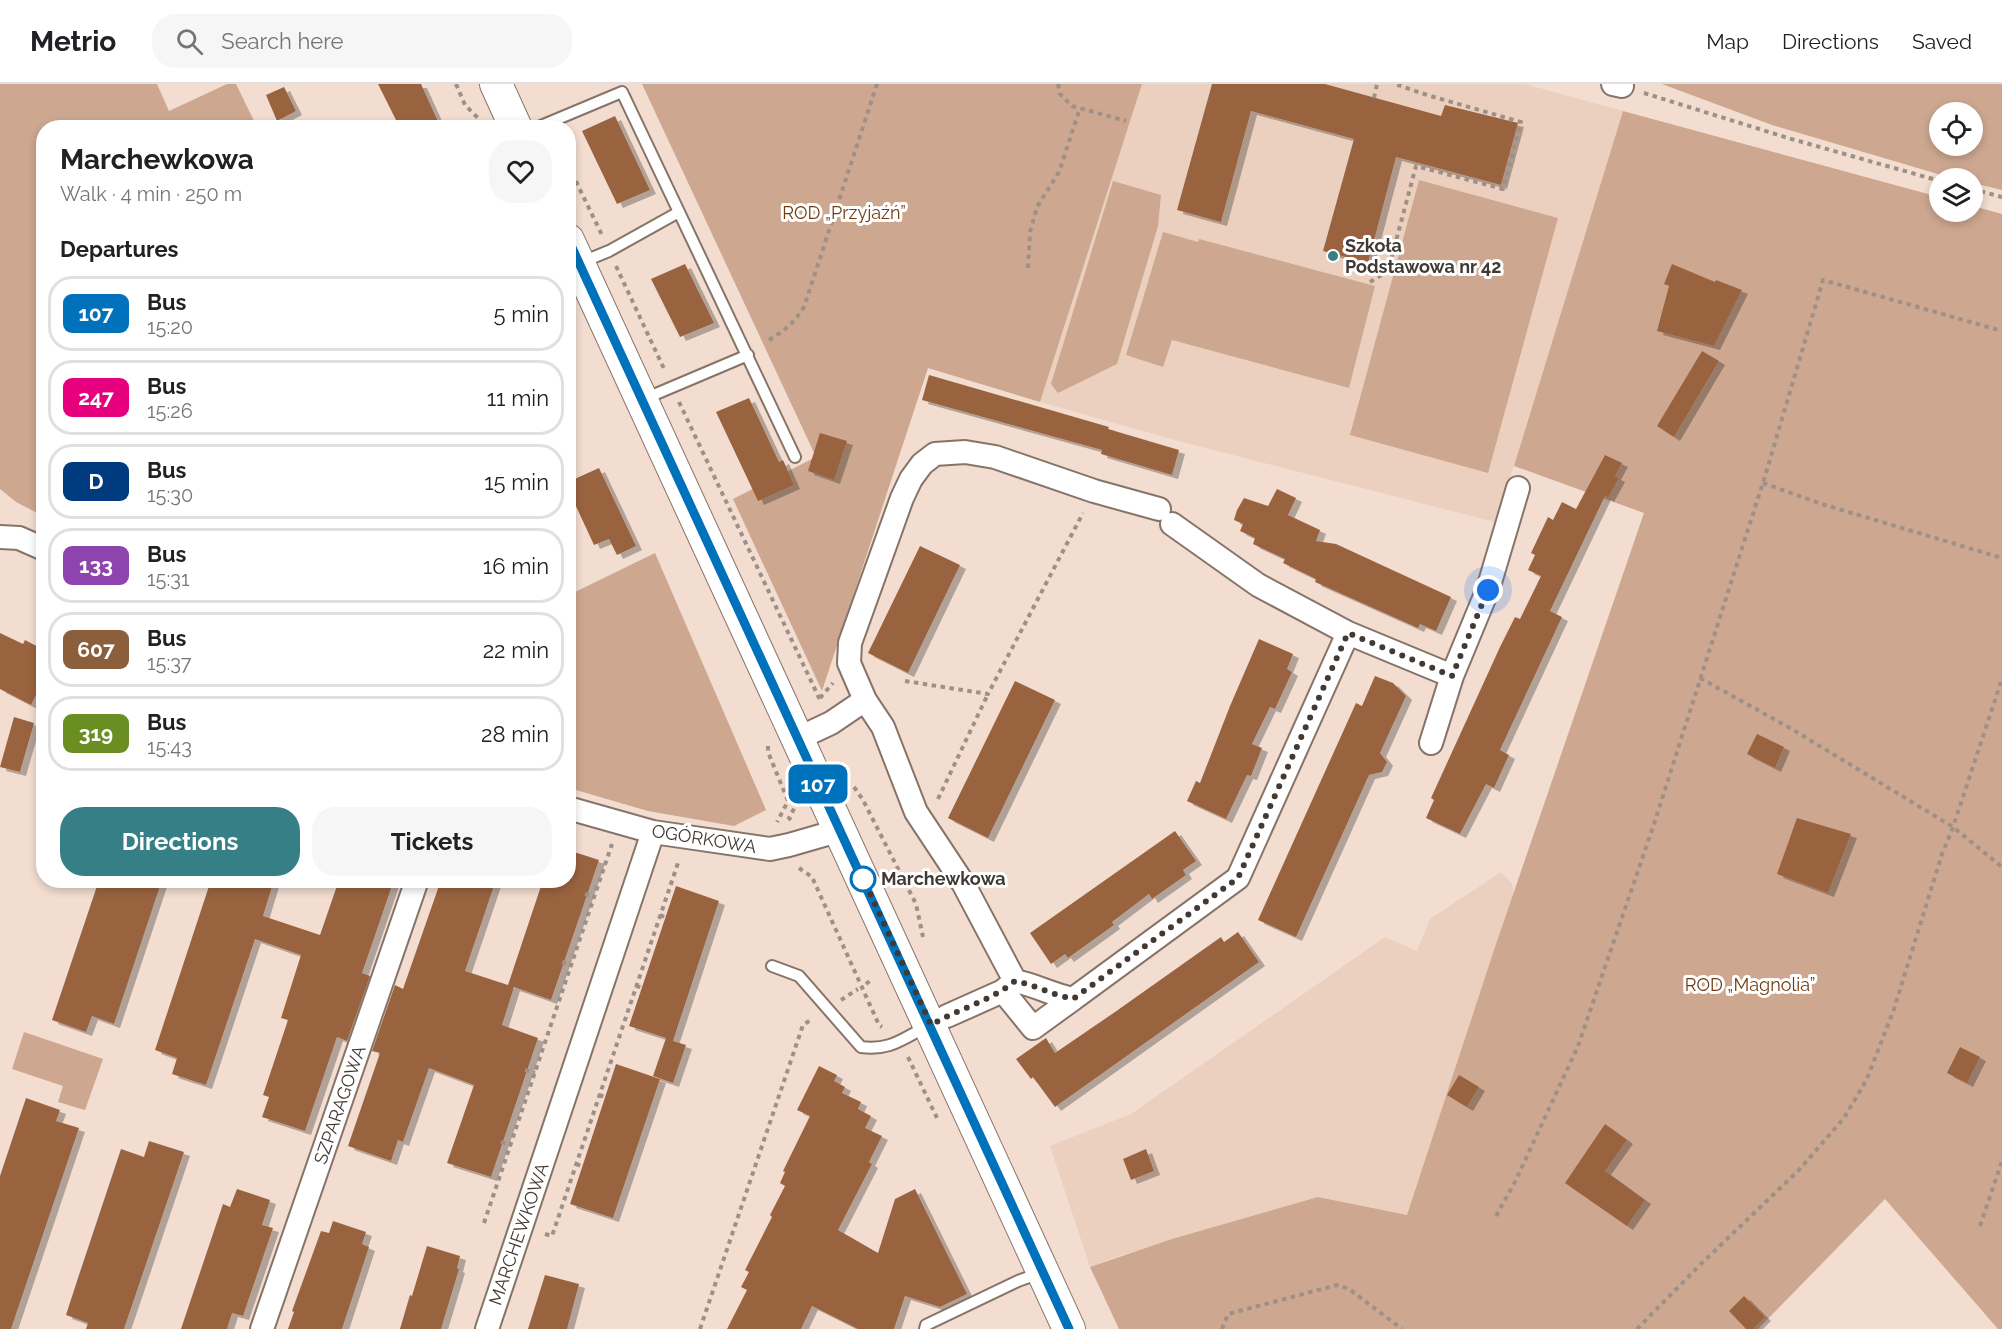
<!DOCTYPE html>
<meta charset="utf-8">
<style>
:root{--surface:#fff;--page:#f6f6f6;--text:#202124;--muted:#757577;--line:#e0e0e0;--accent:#377f86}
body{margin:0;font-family:Raleway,sans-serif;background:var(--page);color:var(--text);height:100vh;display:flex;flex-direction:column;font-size:22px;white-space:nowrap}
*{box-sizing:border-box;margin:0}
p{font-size:20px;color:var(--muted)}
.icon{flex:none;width:33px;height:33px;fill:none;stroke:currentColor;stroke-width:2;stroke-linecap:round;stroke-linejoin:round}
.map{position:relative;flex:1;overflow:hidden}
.details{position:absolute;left:36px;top:36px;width:540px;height:768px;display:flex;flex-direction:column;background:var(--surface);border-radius:24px;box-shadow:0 3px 9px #0003}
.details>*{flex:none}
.badge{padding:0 12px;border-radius:9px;font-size:21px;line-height:39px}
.buttons{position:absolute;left:1929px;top:18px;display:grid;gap:12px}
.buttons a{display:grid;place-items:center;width:54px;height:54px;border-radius:50%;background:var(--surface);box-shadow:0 3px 9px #0003;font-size:30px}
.you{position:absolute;width:30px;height:30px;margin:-15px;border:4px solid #fff;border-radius:50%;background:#1a73e8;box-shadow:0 0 0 9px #1a73e833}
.map>.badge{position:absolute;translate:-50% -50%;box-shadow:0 0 0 3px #fff}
h2{padding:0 24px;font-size:22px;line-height:54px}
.round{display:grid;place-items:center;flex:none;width:63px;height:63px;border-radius:24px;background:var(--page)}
.head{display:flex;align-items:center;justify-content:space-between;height:102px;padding:0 24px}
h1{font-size:28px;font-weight:700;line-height:45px}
.action{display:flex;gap:12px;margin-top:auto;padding:12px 24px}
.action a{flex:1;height:69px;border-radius:24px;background:var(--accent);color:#fff;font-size:24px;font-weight:700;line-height:69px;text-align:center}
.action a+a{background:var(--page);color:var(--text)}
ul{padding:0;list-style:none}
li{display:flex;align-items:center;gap:18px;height:75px;margin:0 12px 9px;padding:0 12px;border:3px solid var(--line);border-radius:24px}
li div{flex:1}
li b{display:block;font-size:22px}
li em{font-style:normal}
li .badge{min-width:66px;font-weight:700;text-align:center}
header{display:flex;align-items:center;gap:36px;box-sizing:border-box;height:84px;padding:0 30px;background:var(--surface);border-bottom:2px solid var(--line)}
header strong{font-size:28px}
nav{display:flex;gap:33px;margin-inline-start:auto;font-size:21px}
.search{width:420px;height:54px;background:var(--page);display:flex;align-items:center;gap:15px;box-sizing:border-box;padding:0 21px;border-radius:24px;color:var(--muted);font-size:22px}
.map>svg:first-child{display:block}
.built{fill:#ecd0bf}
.green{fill:#cda790;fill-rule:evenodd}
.building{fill:#9a6441;filter:url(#shadow)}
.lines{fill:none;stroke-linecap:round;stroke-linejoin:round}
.lane-casing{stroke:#877469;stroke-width:14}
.street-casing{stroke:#877469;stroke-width:26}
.secondary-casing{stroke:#877469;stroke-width:34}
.path{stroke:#9f9087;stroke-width:4;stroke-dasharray:4.5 4.5;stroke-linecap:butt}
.lane{stroke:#fff;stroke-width:10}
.street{stroke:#fff;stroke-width:22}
.secondary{stroke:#fff;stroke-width:32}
.line-casing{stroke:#fff;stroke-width:14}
.line{stroke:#0072bc;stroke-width:9}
.walk{stroke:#413934;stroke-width:6;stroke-dasharray:0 10.8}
.poi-dot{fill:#377f86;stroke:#fff;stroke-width:2}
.stop-dot{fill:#fff;stroke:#0072bc;stroke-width:3}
.labels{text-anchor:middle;stroke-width:6;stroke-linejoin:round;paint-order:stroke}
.park-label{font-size:18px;fill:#713c12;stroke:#fff}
.poi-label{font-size:18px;font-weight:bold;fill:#413934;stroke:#fff;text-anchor:start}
.street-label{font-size:18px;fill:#413934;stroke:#fff}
.stop-label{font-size:18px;font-weight:bold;fill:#413934;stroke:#fff;text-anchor:start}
</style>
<header>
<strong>Metrio</strong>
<div class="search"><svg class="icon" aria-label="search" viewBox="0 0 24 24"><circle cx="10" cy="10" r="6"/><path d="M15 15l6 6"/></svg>Search here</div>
<nav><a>Map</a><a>Directions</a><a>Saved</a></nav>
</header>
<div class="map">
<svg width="2002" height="1245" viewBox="0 0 2002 1245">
<defs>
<filter id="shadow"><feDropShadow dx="6" dy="4" stdDeviation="0" flood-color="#0004"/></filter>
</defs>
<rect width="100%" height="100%" fill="#f2ddd0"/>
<path class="built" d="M1142 0H1525L1623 27 1514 382 1495 438 1182 358 1040 318Z
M1501 788 1512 800 1514 810 1407 1132 1318 1113 1119 1172 1090 1183 1050 1062 1131 1030 1385 853 1417 867 1430 835Z"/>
<path class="green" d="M0 0H157L169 27 227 0H236L257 43 44 44 43 432 16 418 0 405Z
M642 0H1142L1040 318 928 284 822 607 733 415 816 373Z
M1662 0H2002V106L1973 99 1972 94 1948 93 1772 41ZM1940 28H1972V62H1940Z
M1623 27 1939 113 1940 128H1972L1973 122 2002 130V1245H1998L1885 1115 1758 1245H1119L1090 1183 1172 1155 1318 1113 1407 1131 1495 863 1644 429 1514 382Z
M1419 96 1558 134 1488 389 1350 351Z
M1113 97 1161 111 1158 142 1117 280 1058 309 1051 300Z
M1163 148 1198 158 1199 155 1375 202 1349 304 1172 256 1163 283 1126 271Z
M655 469 766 726 734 742 648 727 569 704V511Z
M24 948 103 975 85 1026 58 1018 63 1002 12 985Z"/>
<path class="building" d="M378 0H421L441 44H400Z
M1212 0H1325L1441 32 1445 21 1518 39 1501 101 1396 73 1368 179 1323 167 1354 55 1251 27 1221 138 1177 126Z
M284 3 296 27 277 37 266 11Z
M615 32 650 106 617 120 582 47Z
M685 180 714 239 680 253 651 195Z
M1672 180 1715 198 1716 196 1742 206 1714 262 1657 247 1669 202 1664 200Z
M1702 267 1719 277 1674 353 1657 342Z
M929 291 1109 343 1108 345 1179 366 1172 391 1101 370 1102 366 922 316Z
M749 314 779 378 783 376 794 401 758 417 716 328Z
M820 349 847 357 834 396 808 387Z
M1605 371 1622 379 1615 392 1619 394 1608 414 1605 412 1550 527 1562 533 1500 666 1509 671 1494 704 1486 700 1460 750 1426 734 1434 716 1431 714 1500 563 1515 533 1520 535 1541 492 1528 486 1535 471 1531 469 1548 433 1553 436 1562 418 1576 425Z
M599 384 636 462 617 471 609 455 594 461 568 405V398Z
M1277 405 1296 414 1288 431 1320 446 1316 457 1336 460 1451 513 1436 547 1420 540 1418 544 1315 498 1316 495 1283 479 1285 475 1253 460 1255 454 1240 447 1243 440 1234 436 1237 426 1244 414 1268 422Z
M920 462 960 481 908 589 868 569Z
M0 549 23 560 25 556 44 566V595L31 621 0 605Z
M1259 555 1293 570 1287 585 1292 588 1275 625 1270 623 1252 660 1262 664 1251 692 1247 691 1226 735 1187 717 1196 697 1200 699 1230 622Z
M1375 592 1393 599 1406 612 1380 669 1387 678 1382 688 1369 691 1296 853 1258 836 1356 619 1362 622Z
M1015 597 1055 616 988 754 948 734Z
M14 633 34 639 20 688 0 683Z
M1757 650 1784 663 1775 684 1747 670Z
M1797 734 1851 750 1828 809 1777 790Z
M1175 747 1196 777 1183 786 1186 791 1152 815 1149 810 1112 838 1114 841 1068 874 1065 870 1051 880 1030 849Z
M568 766 599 776 551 916 514 903 502 941 538 954 491 1093 447 1079 474 1001 429 984 403 1058 398 1056 391 1077 348 1062 380 969 372 967 395 901 403 905 441 796H496L465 887 508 901 543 796H568Z
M99 796H162L114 940 92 932 86 948 52 936Z
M211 796H274L263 832 320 851 339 796H394L362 889 370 892 347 957 337 953 305 1047 262 1033 269 1013 263 1011 288 936 281 934 301 871 255 855 206 1001 172 990 177 974 155 966Z
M676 802 719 817 673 957 686 961 673 999 653 992 666 954 629 942Z
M1238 848 1259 878 1055 1023 1033 993 1031 995 1016 975 1046 954 1055 969 1115 928 1221 853 1224 858Z
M1960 963 1980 973 1967 999 1947 989Z
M616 980 660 995 613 1134 570 1120Z
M819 982 837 991 834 997 845 1003 842 1009 861 1018 858 1025 871 1032 865 1044 882 1052 869 1078 872 1080 838 1146 878 1169 895 1115 915 1105 967 1210 940 1223 905 1212 894 1245H858L812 1222 801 1245H727L747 1206 741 1203 749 1188 745 1186 772 1133 770 1131 785 1102 780 1099 785 1088 783 1087 810 1032 797 1026Z
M1459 991 1479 1003 1467 1023 1447 1011Z
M26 1014 60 1026 56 1037 79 1044 11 1245H0V1092Z
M1605 1040 1627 1056 1605 1087 1645 1116 1627 1142 1565 1099Z
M149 1057 184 1068 124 1245H86L88 1239 66 1231 78 1194 121 1065 144 1073Z
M1146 1065 1154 1087 1131 1096 1123 1075Z
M237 1105 270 1116 262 1141 273 1144 243 1232 232 1229 227 1245H181L223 1120 230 1123Z
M333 1137 366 1148 362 1160 369 1163 342 1245H288L294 1228 292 1227 321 1147 329 1149Z
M427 1162 460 1172 457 1184 459 1185 441 1245H400L410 1211 412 1212Z
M545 1191 579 1200 567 1245H528Z
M1744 1212 1765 1233 1753 1245H1746L1729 1227Z"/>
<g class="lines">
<defs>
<path id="lane" d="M536 44 622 8 679 128
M582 178 609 167 679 128 795 373
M644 315 748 271
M772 882 799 892 861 963C891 967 903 954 928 942
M925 1245 926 1241 1018 1197 1040 1189"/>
<path id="street" d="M1613 0 1622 2
M1172 440 1258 501 1348 549 1452 592
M0 453 19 454 44 465
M865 616 883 643 916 728 963 799 1015 897
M799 654 831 639 865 616 849 579 850 559 902 414 911 395 922 380 935 370 965 368 995 373 1094 407 1159 425
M1431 659 1452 592 1488 505 1518 404
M568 724 653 748 770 765 789 761 841 746
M1015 897C1035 901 1053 911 1073 915L1238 794 1348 549
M1015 897 1003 907 1033 944 1073 915
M947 932 1003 907
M262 1245 417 796
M487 1245 653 748"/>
<path id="secondary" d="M496 0 516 44
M568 156 1069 1245"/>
</defs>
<use href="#lane" class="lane-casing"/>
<use href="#street" class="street-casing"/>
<use href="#secondary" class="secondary-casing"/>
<path class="path" d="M456 0 465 21 478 34
M1058 0 1060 10 1072 22 1126 37
M1644 9 1788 54 1940 97
M1374 14 1377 0
M568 81 602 151
M1972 105 2002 113
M616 182 665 287
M1028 184 1030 148 1037 123 1059 88 1080 24
M1370 198 1388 187 1416 82 1503 105 1521 38 1427 11 1395 0
M769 256C784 247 794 239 804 223L877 0
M679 318 821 618
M1763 399 1825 421 2002 474
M1700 594 1790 644 1953 743 2002 783
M905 597 988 610 1083 429
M820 614 833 599
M768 662V668L788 717 777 738
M854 703 863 716 916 820 923 853
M938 715 988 610
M791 736 789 734 796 721
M799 784 812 793 879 941 882 943
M585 810 594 813
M660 831 667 834
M562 878 571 881
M866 900 871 896
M636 902 644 904
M841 916 858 905
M908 973 937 1034
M525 986 535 989
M599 1011 607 1013
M501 1058 511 1061
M576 1080 584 1083
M1496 1132 1515 1098 1578 962 1654 740 1766 389 1823 196 2002 247
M484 1139 612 760
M1980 1142 2002 1077
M545 1150 552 1152 679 776
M700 1245 803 941 812 935
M1222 1245 1228 1230 1337 1201 1349 1205 1402 1245
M1637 1245 1702 1179 1799 1086 1844 1034 1867 995 1894 925 1942 770 1953 743 2002 595"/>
<use href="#lane" class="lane"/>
<use href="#street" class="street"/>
<use href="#secondary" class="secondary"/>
</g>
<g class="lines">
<defs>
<path id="line" d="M568 155 1069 1245"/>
</defs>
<use href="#line" class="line-casing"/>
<use href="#line" class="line"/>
<path class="walk" d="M863 795 860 788 931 941C958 925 991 917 1015 897 1035 901 1053 911 1073 915L1238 794 1348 549 1452 592 1488 506"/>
</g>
<circle class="poi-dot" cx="1333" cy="172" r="6"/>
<circle class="stop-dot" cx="863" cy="795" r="12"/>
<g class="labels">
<g class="park-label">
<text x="844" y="135">ROD „Przyjaźń”</text>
<text x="1750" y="907">ROD „Magnolia”</text>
</g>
<g class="poi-label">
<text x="1345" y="168">Szkoła<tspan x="1345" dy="21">Podstawowa nr 42</tspan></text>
</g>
<g class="street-label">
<text transform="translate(704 755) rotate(9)" y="6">OGÓRKOWA</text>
<text transform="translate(340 1021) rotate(-71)" y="6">SZPARAGOWA</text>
<text transform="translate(519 1150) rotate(-71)" y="6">MARCHEWKOWA</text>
</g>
<g class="stop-label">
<text x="881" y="801">Marchewkowa</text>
</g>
</g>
</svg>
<div class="buttons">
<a><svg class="icon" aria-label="locate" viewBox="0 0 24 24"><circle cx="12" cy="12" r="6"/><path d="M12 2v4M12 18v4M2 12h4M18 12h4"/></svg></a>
<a><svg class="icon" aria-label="layers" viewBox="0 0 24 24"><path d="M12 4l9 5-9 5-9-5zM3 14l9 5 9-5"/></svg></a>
</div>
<div class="you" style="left:1488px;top:506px"></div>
<b class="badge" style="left:818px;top:700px;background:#0072bc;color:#fff">107</b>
<section class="details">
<div class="head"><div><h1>Marchewkowa</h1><p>Walk · 4 min · 250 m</p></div><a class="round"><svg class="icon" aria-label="heart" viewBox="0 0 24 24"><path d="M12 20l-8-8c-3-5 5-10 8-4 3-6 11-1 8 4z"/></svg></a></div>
<h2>Departures</h2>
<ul>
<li><span class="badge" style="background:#0072bc;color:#fff">107</span><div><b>Bus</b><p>15:20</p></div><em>5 min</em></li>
<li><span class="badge" style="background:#e6007e;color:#fff">247</span><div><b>Bus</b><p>15:26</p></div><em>11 min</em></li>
<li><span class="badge" style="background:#003b80;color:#fff">D</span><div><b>Bus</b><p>15:30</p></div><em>15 min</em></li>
<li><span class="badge" style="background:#8e44ad;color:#fff">133</span><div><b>Bus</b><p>15:31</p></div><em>16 min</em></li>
<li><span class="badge" style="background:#8b5e3c;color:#fff">607</span><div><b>Bus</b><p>15:37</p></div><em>22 min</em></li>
<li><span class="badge" style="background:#6b8e23;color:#fff">319</span><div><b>Bus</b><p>15:43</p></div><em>28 min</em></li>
</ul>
<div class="action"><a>Directions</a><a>Tickets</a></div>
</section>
</div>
